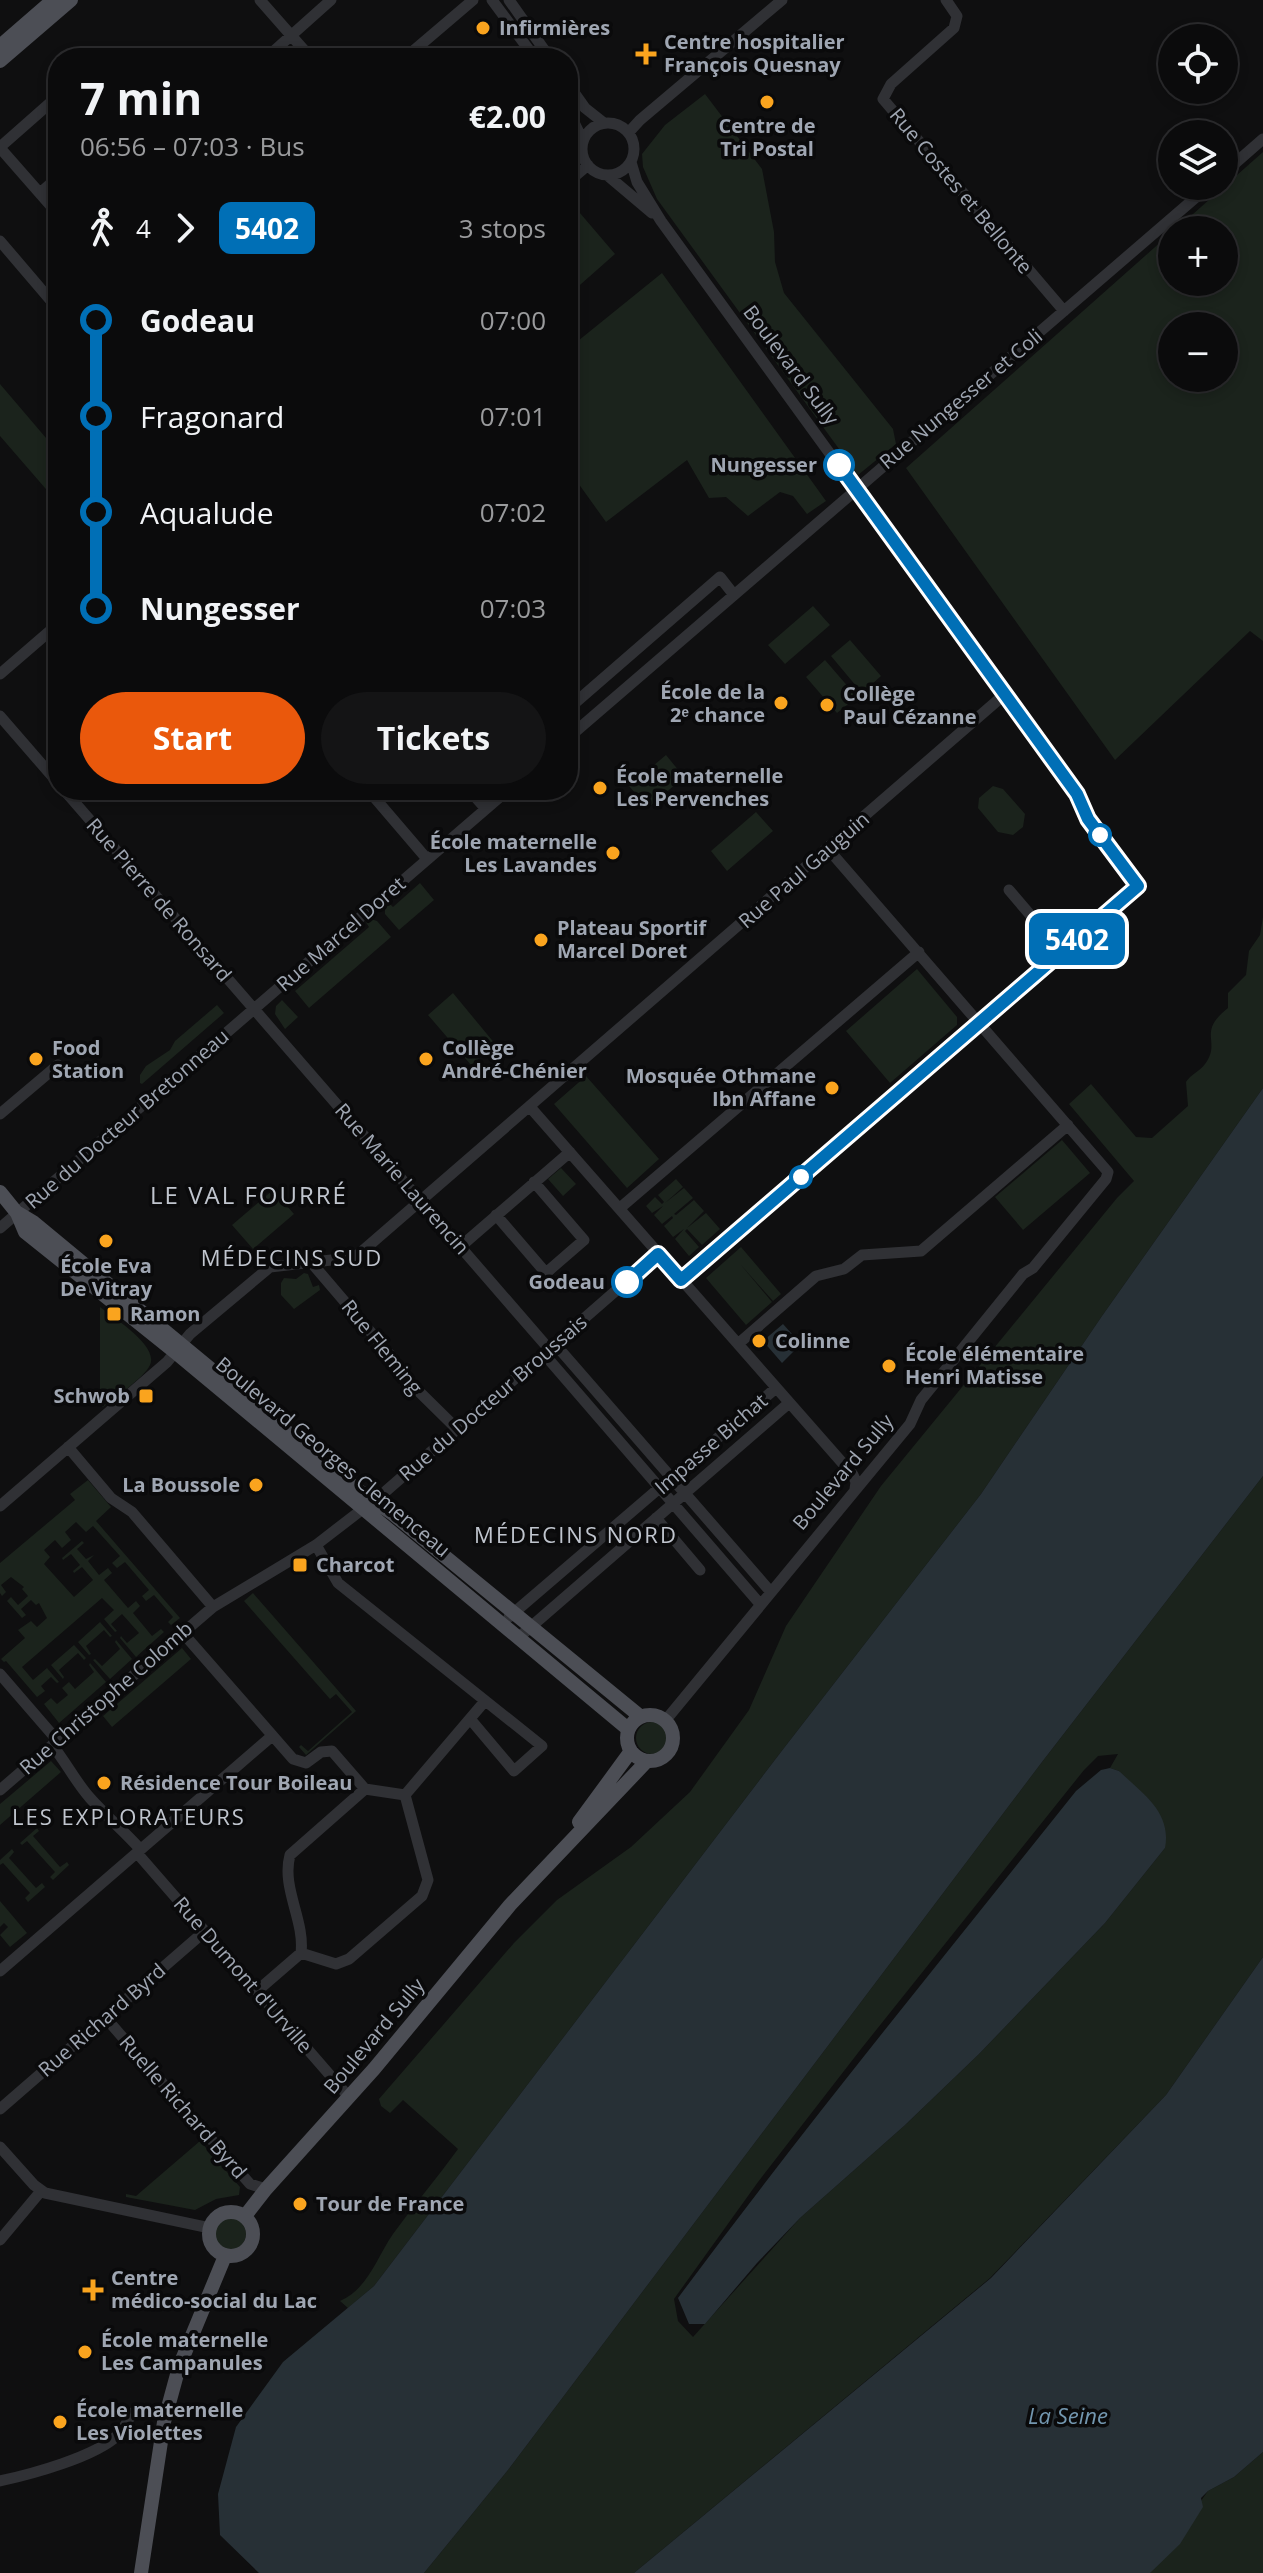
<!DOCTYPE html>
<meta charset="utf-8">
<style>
:root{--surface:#0b0b0c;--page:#141415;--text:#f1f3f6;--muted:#9a9b9d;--line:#2b2b2d;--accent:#ea580c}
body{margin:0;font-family:"Open Sans",sans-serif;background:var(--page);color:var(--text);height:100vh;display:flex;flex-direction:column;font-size:30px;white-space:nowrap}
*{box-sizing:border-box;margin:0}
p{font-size:26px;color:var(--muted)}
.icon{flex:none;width:44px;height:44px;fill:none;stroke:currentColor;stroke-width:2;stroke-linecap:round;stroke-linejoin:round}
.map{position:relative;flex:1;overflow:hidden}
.details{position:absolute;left:48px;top:48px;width:530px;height:752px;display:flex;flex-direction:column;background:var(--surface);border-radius:32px;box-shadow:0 4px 12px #0003,0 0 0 2px var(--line)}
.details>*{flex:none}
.badge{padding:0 16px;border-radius:12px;font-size:28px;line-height:52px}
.fabs{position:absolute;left:1158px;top:24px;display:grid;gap:16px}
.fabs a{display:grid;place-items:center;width:80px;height:80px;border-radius:50%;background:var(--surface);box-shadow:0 4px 12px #0003,0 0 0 2px var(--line);font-size:40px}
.map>.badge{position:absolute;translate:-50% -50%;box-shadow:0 0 0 4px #fff}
.legs{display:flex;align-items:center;gap:12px;height:88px;padding:0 32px;font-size:26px}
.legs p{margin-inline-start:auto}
.overview{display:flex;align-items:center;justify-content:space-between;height:136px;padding:0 32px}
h1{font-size:44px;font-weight:700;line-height:60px}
.primary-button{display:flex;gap:16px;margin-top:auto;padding:16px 32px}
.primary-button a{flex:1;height:92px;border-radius:48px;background:var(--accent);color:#fff;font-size:32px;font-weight:700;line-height:92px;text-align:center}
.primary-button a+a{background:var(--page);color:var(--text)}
ul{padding:0 32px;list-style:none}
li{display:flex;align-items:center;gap:28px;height:96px;font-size:30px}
li i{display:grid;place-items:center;width:12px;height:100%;margin:0 10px;background:currentColor}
li i::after{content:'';width:20px;height:20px;margin:-10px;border:6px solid;border-radius:50%;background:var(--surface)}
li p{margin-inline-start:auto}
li:first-child i{background:linear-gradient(#0000 50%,currentColor 0)}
li:last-child i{background:linear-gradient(currentColor 50%,#0000 0)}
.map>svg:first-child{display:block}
.green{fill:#1b231c;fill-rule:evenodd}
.water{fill:#273036}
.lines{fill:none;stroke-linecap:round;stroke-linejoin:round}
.minor{stroke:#303135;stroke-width:11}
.major{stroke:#4c4e55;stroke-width:14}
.line-1-casing{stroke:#fff;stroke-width:18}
.line-1{stroke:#006fb6;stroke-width:12}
.poi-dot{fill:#faa41e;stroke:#0a0a0b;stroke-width:3}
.stop-1-dot{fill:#fff;stroke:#006fb6;stroke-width:4}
.labels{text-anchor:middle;stroke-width:7;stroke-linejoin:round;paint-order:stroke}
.poi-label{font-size:20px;font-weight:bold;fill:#9fa6b2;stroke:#0a0a0b;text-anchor:start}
.street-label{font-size:20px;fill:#9fa6b2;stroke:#0a0a0b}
.stop-label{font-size:20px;font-weight:bold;fill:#9fa6b2;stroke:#0a0a0b;text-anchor:end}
.neighbourhood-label{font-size:22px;letter-spacing:2px;fill:#c0c5ce;stroke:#0a0a0b}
.water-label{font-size:22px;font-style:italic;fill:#7397b0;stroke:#0a0a0b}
.quarter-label{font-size:24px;letter-spacing:2px;fill:#c0c5ce;stroke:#0a0a0b}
</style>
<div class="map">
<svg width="1263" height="2573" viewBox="0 0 1263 2573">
<rect width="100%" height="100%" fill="#0f0f10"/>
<path class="green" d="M705 94 762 169 774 232 775 262 784 293 893 429 896 444 858 475 657 199 643 167 642 154 665 125Z
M1263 152V641L1250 631 1115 760 906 468 1172 232V282H1224V230H1175ZM1172 326H1224V378H1172Z
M568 199 615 254 572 292 568 288Z
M662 273 826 501 807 514 793 496 780 492 748 516 726 497 709 498 687 460 606 522 568 469V349Z
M0 384 58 452V503L0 436Z
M813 606 830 625 785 664 768 645Z
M850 640 881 676 862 693 831 656Z
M825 660 857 697 837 713 806 677Z
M666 755 684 777 648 808 629 786Z
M993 786 1003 789 1025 814 1023 827 1013 835 998 832 978 808 979 798Z
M756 812 773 831 727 871 711 851Z
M420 883 434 900 399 930 385 914V905L388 902 393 907Z
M1263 917V1088L1102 1316 981 1494 784 1748 374 2286 348 2308 340 2301C368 2289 377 2257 393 2234 414 2205 437 2178 458 2149L403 2100 390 2113 381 2106 379 2099 514 1943 557 1900 631 1847 690 1792 749 1710 786 1626 881 1486 1117 1198 1134 1181 1069 1104 1091 1084 1136 1137 1152 1138 1188 1106 1186 1082C1191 1074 1200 1071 1205 1064 1222 1041 1196 1033 1228 1008V993L1246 975 1249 951 1260 935Z
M371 919 377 921 391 937 309 1008 295 991 369 927 365 921Z
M917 969 957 1017V1025L890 1083 846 1031Z
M453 993 496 1045 471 1065 428 1015Z
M282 1000 298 1017 285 1029 275 1014 276 1006Z
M217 1005 224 1013 142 1084 140 1083V1075L146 1066 170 1050 175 1041Z
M586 1076 659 1159 627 1188 554 1104Z
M1062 1140 1090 1173 1023 1230 995 1197Z
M561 1168 576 1184 563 1196 548 1179Z
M676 1179 683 1187 665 1203 684 1188 693 1198 674 1214 676 1215 694 1200 704 1211 687 1228 706 1213 720 1229 702 1245 687 1229 685 1231 699 1247 689 1256 675 1239 684 1229 673 1237 664 1226 673 1218 672 1216 662 1224 654 1215 663 1206 652 1213 646 1206 655 1197 662 1204 664 1202 658 1195Z
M273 1190 294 1214 253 1249 232 1225Z
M741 1247 781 1294 773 1301 741 1265 772 1302 746 1325 706 1278Z
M304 1273 308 1274 313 1287 319 1285 320 1290 294 1309 281 1295V1283L284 1278 296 1279Z
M100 1307C114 1318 159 1346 150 1365 144 1378 115 1397 103 1407L100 1404Z
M1263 1476V1957L1166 2095 990 2278 634 2573H424L508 2470 1042 1762ZM1118 1754 1110 1768 1119 1771 1165 1848 1105 1923 979 2054 904 2126 800 2218 693 2337 678 2321 674 2299 758 2182 861 2049 1084 1770 1098 1756Z
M88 1480 111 1507 96 1521 180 1618 171 1625 168 1622 173 1617 154 1595 146 1601 142 1596 149 1590 125 1562 117 1568 112 1563 120 1556 93 1526 86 1532 76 1522 65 1532 71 1540 62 1548 55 1540 44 1550 50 1557 44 1564 74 1597 93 1580 82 1567 74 1573 73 1571 80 1565 71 1554 63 1560 62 1558 82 1541 84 1543 77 1549 86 1559 94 1555 88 1561 99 1575 108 1568 112 1573 104 1580 128 1608 136 1601 140 1606 133 1613 152 1636 161 1629 164 1632 136 1657 120 1638 121 1636 127 1643 139 1633 122 1614 111 1624 117 1631 115 1632 104 1619 114 1610 102 1598 22 1667 33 1680 47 1668 59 1682 57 1683 51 1677 41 1686 45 1691 37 1697 6 1661 4 1662 1 1659 25 1638 18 1630 31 1621 37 1627 47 1618 39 1603 36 1605 31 1600 21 1609 26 1615 22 1618 7 1601 11 1597 18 1605 28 1596 22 1589 24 1587 11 1577 1 1585 6 1592 2 1596 0 1593V1563L75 1500 70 1494Z
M253 1593 356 1711 306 1755 299 1747 301 1745 308 1751 352 1712 336 1694 330 1699 244 1601Z
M100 1622 112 1636 110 1637 104 1630 86 1646 91 1654 89 1655 78 1642Z
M116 1640 132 1659 110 1679 93 1660 95 1659 102 1666 120 1649 115 1642Z
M74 1645 86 1658 84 1660 78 1653 59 1670 64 1677 63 1679 51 1665Z
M182 1648 191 1659 112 1727 103 1716Z
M90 1663 106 1682 59 1723 44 1704 51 1698 57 1704 68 1695 62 1688 69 1682 75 1689 94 1672 89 1665Z
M636 1738a16 16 0 1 1 32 0a16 16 0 1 1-32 0Z
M51 1761 61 1772 0 1825V1804Z
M37 1828 39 1831 33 1836 60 1867 67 1862 69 1865 53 1880 50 1877 55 1872 27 1841 22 1845 20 1843Z
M12 1849 14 1852 9 1858 36 1888 42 1883 45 1887 28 1902 25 1898 30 1893 3 1863 0 1865V1860Z
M0 1901 27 1933 10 1947 0 1935 8 1927 4 1923 0 1927Z
M200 2141 240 2187 239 2195 216 2199 195 2210 126 2197V2194L136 2196Z
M214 2234a16 16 0 1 1 32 0a16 16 0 1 1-32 0Z
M1263 2452V2573H1150L1208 2491 1234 2477Z"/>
<path class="water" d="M1263 1088V1476L1042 1762 508 2470 424 2573H259L220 2535 218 2494 236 2427 283 2362 374 2286 784 1748 981 1494 1102 1316Z
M783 1324 801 1344 782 1363 763 1341Z
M1110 1768 1119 1771C1142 1793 1172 1812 1165 1848L1105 1923 979 2054 904 2126 800 2218 757 2263 705 2324H689L678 2298C806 2125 942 1959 1076 1791L1101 1770Z
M1263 1957V2452L1234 2477 1208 2491 1201 2498 1203 2507 1180 2544 1150 2573H634L991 2278 1166 2095Z"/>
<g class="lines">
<path class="minor" d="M260 0 311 58
M492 0 535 58
M509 0 550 58
M946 0 957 16 954 28 891 84 883 99 1064 311
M266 58 331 0
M405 58 473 0
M568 84 585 108 604 123
M568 110 583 141
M582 149a26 26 0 1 1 52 0a26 26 0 1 1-52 0Z
M629 132 640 120 782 0
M0 147 58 96
M0 148 58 214
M631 162 637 182 661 221 1077 794 1088 819 1138 886 681 1280
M1224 173 1263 139
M607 175 652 213
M568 182 588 165
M40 193 58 177
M0 241 58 309
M0 674 58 624
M568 709 720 577 734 595
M0 716 58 783
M568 738 1209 186
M64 790 549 1349
M368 790 427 859
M474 790 471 792 486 809
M1009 890 1062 952
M530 1107 853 1475 856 1482 855 1489
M0 1114 58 1065
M620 1208 919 952
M496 1215 546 1273 584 1240 534 1182
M0 1228 508 790
M460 1247 570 1152
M310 1261 392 1357 391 1364 457 1429
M555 1344 770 1591
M738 1344 816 1276 844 1269 862 1255 921 1251 1068 1125
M544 1354 760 1604
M68 1447 111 1498 132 1512 213 1607
M0 1506 167 1362 190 1334 270 1267 349 1258 359 1254 1005 694
M656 1518 700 1570
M316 1545 338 1583 542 1746 514 1771 471 1720
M509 1617 776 1388
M182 1632 293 1759 306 1763 321 1752 332 1751 365 1789
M518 1638 789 1403
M0 1674 57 1740
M665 1721 910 1424 921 1400 1023 1274 1033 1268 1106 1179 1108 1172 829 850
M52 1745C66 1762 75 1781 90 1798 106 1816 124 1831 140 1849
M0 1790 213 1607 316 1545 386 1491 658 1254
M405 1795 485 1701
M137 1853 349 2097
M301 1953 336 1964 349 1959 422 1896 428 1880 405 1795
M0 1971 272 1736
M257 1991 301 1953C305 1920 281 1888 290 1855L365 1789 405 1795
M105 2017 250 2184 266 2189
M0 2109 205 1931
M0 2147 34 2185 45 2193 210 2228
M0 2240 41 2191
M0 2481C32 2474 95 2457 118 2435 124 2429 128 2420 132 2413"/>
<path class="major" d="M0 46 53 0
M0 61 71 0
M0 1192 17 1213 25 1232 175 1352 628 1729
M18 1213 33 1222 355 1488 393 1514 641 1717
M627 1738a23 23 0 1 1 46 0a23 23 0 1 1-46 0Z
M579 1822 631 1751
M209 2234a22 22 0 1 1 44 0a22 22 0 1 1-44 0Z
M245 2216 266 2189 374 2069 510 1905 647 1761
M141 2573 164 2422 179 2367 225 2256"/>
</g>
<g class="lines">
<defs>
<path id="line-1" d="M627 1282 658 1254 681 1280 1138 886 1088 819 1077 794 839 465"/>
</defs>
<use href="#line-1" class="line-1-casing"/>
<use href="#line-1" class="line-1"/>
</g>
<g class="poi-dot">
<circle cx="483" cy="28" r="8"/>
<path d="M642 42h8v8h8v8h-8v8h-8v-8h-8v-8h8z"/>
<circle cx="767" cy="102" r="8"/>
<circle cx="781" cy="703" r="8"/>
<circle cx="827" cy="705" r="8"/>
<circle cx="600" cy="788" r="8"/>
<circle cx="613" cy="853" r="8"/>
<circle cx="541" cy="940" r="8"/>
<circle cx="36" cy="1059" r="8"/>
<circle cx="426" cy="1059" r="8"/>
<circle cx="832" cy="1088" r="8"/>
<circle cx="106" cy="1241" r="8"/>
<rect x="106" y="1306" width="16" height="16" rx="4"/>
<circle cx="759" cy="1341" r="8"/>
<circle cx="889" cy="1366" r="8"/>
<rect x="138" y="1388" width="16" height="16" rx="4"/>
<circle cx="256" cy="1485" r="8"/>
<rect x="292" y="1557" width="16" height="16" rx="4"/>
<circle cx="104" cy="1783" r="8"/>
<circle cx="300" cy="2204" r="8"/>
<path d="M89 2278h8v8h8v8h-8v8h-8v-8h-8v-8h8z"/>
<circle cx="85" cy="2352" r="8"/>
<circle cx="60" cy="2422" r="8"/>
</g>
<g class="stop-1-dot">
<circle cx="839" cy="465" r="14"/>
<circle cx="1100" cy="835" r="10"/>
<circle cx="801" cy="1177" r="10"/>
<circle cx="627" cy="1282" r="14"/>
</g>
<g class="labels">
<g class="poi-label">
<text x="499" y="35">Infirmières</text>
<text x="664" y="49">Centre hospitalier<tspan x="664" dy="23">François Quesnay</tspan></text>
<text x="767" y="133" text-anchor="middle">Centre de<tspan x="767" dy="23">Tri Postal</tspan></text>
<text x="765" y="699" text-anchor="end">École de la<tspan x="765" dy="23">2ᵉ chance</tspan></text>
<text x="843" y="701">Collège<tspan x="843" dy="23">Paul Cézanne</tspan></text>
<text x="616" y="783">École maternelle<tspan x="616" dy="23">Les Pervenches</tspan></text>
<text x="597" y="849" text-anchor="end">École maternelle<tspan x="597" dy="23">Les Lavandes</tspan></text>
<text x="557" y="935">Plateau Sportif<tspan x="557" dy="23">Marcel Doret</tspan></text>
<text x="52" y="1055">Food<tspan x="52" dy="23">Station</tspan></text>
<text x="442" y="1055">Collège<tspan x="442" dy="23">André-Chénier</tspan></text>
<text x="816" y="1083" text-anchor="end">Mosquée Othmane<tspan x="816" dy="23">Ibn Affane</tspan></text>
<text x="106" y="1273" text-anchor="middle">École Eva<tspan x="106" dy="23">De Vitray</tspan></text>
<text x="130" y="1321">Ramon</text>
<text x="775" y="1348">Colinne</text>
<text x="905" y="1361">École élémentaire<tspan x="905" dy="23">Henri Matisse</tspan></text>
<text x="130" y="1403" text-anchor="end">Schwob</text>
<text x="240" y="1492" text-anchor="end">La Boussole</text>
<text x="316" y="1572">Charcot</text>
<text x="120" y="1790">Résidence Tour Boileau</text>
<text x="316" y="2211">Tour de France</text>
<text x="111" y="2285">Centre<tspan x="111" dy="23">médico-social du Lac</tspan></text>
<text x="101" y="2347">École maternelle<tspan x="101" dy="23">Les Campanules</tspan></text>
<text x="76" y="2417">École maternelle<tspan x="76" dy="23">Les Violettes</tspan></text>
</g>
<g class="street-label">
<text transform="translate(961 191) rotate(50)" y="7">Rue Costes et Bellonte</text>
<text transform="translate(791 365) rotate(53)" y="7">Boulevard Sully</text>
<text transform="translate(961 399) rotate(-40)" y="7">Rue Nungesser et Coli</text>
<text transform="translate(804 870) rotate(-41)" y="7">Rue Paul Gauguin</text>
<text transform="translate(159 900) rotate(49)" y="7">Rue Pierre de Ronsard</text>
<text transform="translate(341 934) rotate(-41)" y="7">Rue Marcel Doret</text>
<text transform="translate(127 1119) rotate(-41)" y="7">Rue du Docteur Bretonneau</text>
<text transform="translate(402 1179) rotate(49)" y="7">Rue Marie Laurencin</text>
<text transform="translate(382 1347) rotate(51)" y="7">Rue Fleming</text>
<text transform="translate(493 1398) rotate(-41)" y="7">Rue du Docteur Broussais</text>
<text transform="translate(711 1444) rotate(-41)" y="7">Impasse Bichat</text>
<text transform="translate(333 1457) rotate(40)" y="7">Boulevard Georges Clemenceau</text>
<text transform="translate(843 1472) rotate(-50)" y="7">Boulevard Sully</text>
<text transform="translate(106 1698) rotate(-41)" y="7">Rue Christophe Colomb</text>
<text transform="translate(243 1975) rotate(49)" y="7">Rue Dumont d'Urville</text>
<text transform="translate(102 2020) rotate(-41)" y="7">Rue Richard Byrd</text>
<text transform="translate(374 2036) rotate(-50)" y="7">Boulevard Sully</text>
<text transform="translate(183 2107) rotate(49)" y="7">Ruelle Richard Byrd</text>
</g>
<g class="stop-label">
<text x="817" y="472">Nungesser</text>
<text x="605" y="1289">Godeau</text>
</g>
<g class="neighbourhood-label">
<text x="292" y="1266">MÉDECINS SUD</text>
<text x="576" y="1543">MÉDECINS NORD</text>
<text x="129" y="1825">LES EXPLORATEURS</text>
</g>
<g class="water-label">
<text x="1068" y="2424">La Seine</text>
</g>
<g class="quarter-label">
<text x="249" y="1204">LE VAL FOURRÉ</text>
</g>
</g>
</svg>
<div class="fabs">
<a><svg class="icon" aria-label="locate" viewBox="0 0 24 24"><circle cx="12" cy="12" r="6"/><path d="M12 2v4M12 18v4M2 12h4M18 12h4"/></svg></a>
<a><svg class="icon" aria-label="layers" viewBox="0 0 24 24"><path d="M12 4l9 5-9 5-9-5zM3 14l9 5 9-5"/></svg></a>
<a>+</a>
<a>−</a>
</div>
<b class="badge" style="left:1077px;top:939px;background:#006fb6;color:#fff">5402</b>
<section class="details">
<div class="overview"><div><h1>7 min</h1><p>06:56 – 07:03 · Bus</p></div><b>€2.00</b></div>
<div class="legs"><svg class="icon" aria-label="walk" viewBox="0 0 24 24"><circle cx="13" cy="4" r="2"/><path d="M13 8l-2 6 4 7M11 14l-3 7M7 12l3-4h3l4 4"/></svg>4<svg class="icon" aria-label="forward" viewBox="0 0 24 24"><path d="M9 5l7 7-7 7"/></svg><b class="badge" style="background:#006fb6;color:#fff">5402</b><p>3 stops</p></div>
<ul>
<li><i style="color:#006fb6"></i><b>Godeau</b><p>07:00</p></li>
<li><i style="color:#006fb6"></i><span>Fragonard</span><p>07:01</p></li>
<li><i style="color:#006fb6"></i><span>Aqualude</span><p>07:02</p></li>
<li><i style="color:#006fb6"></i><b>Nungesser</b><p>07:03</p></li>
</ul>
<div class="primary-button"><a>Start</a><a>Tickets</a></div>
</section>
</div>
